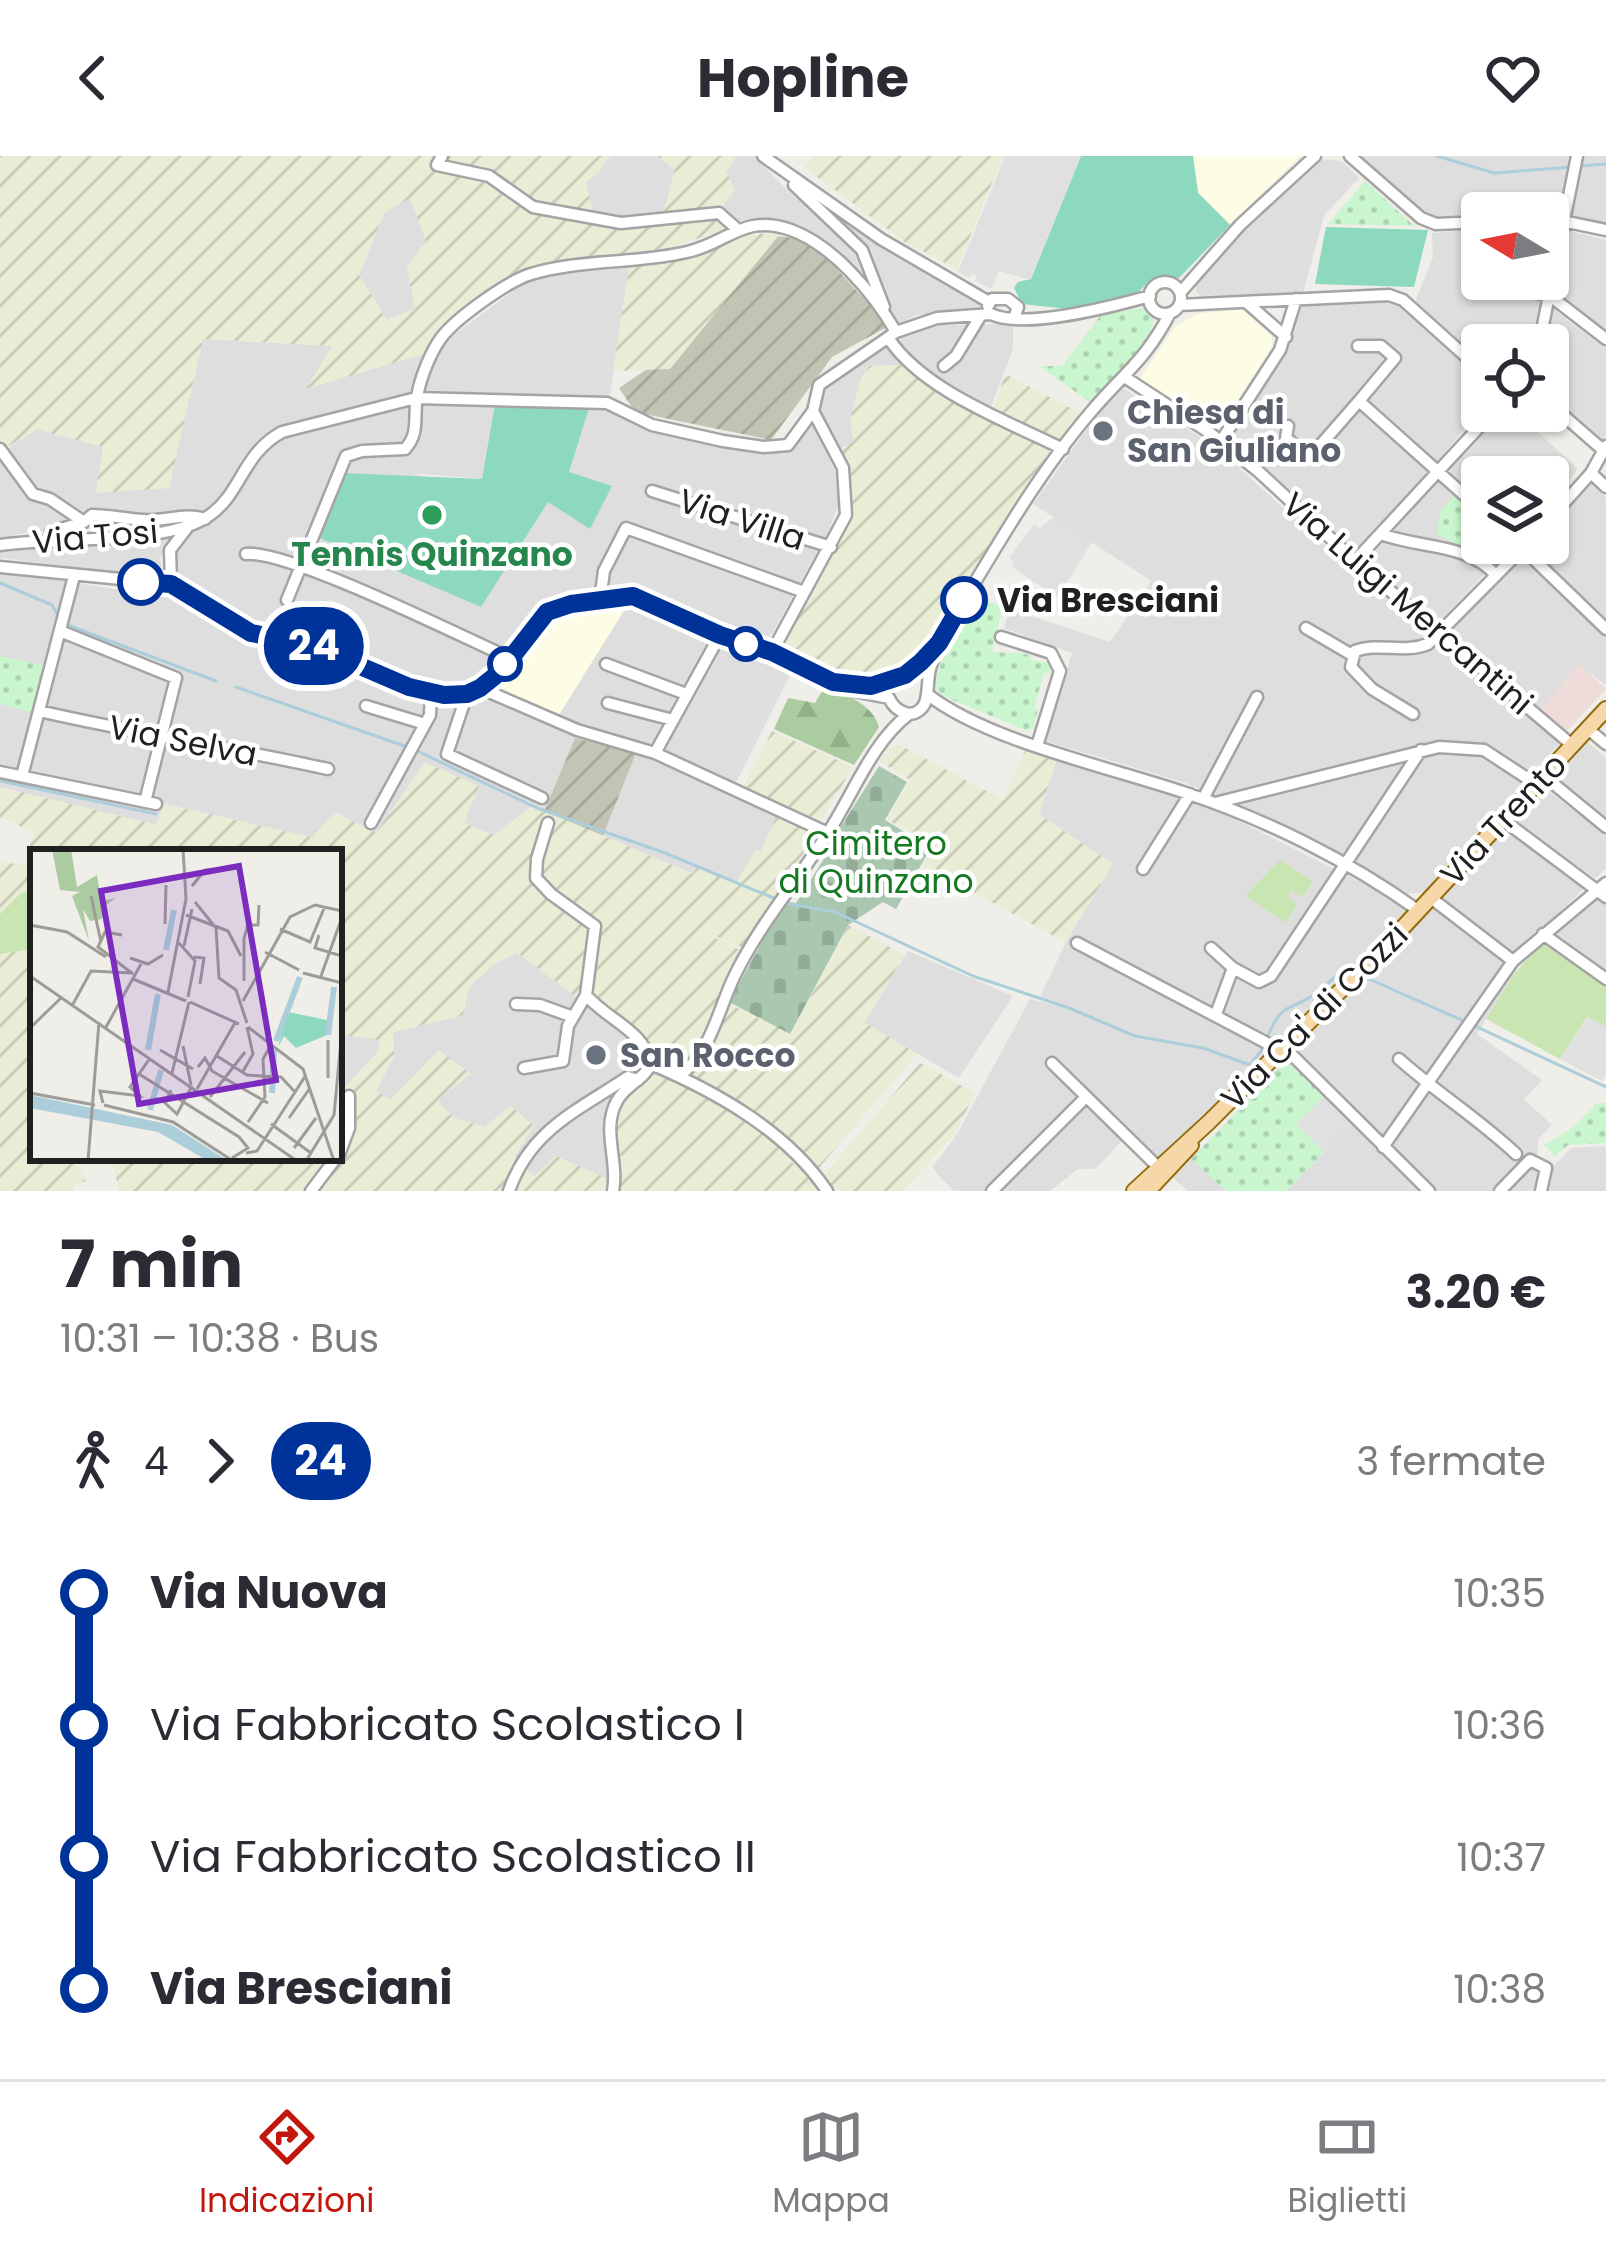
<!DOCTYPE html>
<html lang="it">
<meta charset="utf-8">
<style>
:root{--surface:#fff;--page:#f7f7f7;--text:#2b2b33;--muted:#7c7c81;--line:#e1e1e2;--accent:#c3170e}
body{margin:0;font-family:Poppins,sans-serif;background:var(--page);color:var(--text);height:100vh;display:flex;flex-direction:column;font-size:45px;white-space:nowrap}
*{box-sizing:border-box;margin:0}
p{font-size:39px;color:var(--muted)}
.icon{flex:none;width:66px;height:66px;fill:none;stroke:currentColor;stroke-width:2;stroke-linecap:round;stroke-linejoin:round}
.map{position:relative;height:1035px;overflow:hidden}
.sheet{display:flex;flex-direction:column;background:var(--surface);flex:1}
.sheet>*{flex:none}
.badge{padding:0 24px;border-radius:39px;font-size:42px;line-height:78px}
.needle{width:78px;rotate:280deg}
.fabs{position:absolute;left:1461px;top:36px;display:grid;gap:24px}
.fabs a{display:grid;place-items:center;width:108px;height:108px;border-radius:12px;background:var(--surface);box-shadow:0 3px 9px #0004;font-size:60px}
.map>.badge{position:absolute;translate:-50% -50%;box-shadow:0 0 0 6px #fff}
.legs{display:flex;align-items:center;gap:18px;height:132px;padding:0 60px;font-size:39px}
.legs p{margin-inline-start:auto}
.headline{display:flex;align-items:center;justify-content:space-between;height:204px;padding:0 60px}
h1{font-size:66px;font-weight:700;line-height:90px}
ul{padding:0 60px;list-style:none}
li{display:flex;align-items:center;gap:42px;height:132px;font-size:45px}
li i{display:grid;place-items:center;width:18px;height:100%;margin:0 15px;background:currentColor}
li i::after{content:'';width:30px;height:30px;margin:-15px;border:9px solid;border-radius:50%;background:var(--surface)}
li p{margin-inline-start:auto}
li:first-child i{background:linear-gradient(#0000 50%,currentColor 0)}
li:last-child i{background:linear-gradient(currentColor 50%,#0000 0)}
header{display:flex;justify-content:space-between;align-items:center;height:156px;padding:0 60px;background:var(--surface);font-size:54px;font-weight:700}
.dock{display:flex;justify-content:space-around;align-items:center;height:168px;border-top:3px solid var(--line);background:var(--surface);font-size:33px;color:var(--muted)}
.dock a{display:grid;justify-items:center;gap:6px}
.dock .on{color:var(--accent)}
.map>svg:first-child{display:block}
.residential{fill:#dedede;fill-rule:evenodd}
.commercial{fill:#efdbd9}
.education{fill:#fcfde4}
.construction{fill:url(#construction-furrows)}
.farmland{fill:url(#farmland-furrows);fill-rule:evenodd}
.grass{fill:#c9e6b2}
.forest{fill:url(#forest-firs)}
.cemetery{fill:url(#cemetery-stones)}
.park{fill:url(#park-dots)}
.pitch{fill:#8cd9bf}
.parking{fill:#e0e0e0}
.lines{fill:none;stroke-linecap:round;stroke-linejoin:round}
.stream{stroke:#acceda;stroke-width:3}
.minor-casing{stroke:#a4a4a4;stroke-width:15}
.major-casing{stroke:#926c0b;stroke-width:18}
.minor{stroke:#fff;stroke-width:10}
.major{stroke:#f6d7a7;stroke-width:14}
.line-1-casing{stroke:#fff;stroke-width:27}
.line-1{stroke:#039;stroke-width:18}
.worship-dot{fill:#6b7280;stroke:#fff;stroke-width:4.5}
.leisure-dot{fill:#2e9e5b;stroke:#fff;stroke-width:4.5}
.stop-1-dot{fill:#fff;stroke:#039;stroke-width:6}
.labels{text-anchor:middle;stroke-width:9;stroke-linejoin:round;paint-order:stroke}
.worship-label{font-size:33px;font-weight:bold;fill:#5b616d;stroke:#fff;text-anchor:start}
.street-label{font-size:33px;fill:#202020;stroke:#fff}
.leisure-label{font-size:33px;font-weight:bold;fill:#27864d;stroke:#fff}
.stop-label{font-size:33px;font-weight:bold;fill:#202020;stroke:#fff;text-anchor:start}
.park-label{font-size:33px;fill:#147921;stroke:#fff}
.inset-river{fill:none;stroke:#acceda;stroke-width:6}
.inset-road{fill:none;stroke:#9d9c98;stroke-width:3}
.view{fill:#7b2cbf;fill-opacity:0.15;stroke:#7b2cbf;stroke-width:6}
.inset-edge{fill:none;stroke:#202020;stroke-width:6}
</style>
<header><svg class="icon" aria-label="back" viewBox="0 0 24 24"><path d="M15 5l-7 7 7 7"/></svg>Hopline<svg class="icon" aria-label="heart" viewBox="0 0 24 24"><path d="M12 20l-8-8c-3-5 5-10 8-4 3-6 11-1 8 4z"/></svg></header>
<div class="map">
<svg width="1606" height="1035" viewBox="0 0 1606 1035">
<defs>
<pattern id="construction-furrows" width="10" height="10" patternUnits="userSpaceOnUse" patternTransform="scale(3)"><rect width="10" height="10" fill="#c4c4b4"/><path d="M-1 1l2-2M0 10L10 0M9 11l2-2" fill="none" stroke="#a8a89a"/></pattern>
<pattern id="farmland-furrows" width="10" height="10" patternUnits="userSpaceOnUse" patternTransform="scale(3)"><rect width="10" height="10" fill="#eaedd5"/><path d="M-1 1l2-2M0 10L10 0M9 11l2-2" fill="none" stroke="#c8cbb7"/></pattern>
<pattern id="forest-firs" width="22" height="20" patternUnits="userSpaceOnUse" patternTransform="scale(3)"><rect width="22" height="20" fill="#abcca0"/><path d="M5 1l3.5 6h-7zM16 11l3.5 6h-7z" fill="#93af8a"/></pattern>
<pattern id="cemetery-stones" width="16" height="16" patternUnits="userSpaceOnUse" patternTransform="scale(3)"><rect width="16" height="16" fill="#aac8b0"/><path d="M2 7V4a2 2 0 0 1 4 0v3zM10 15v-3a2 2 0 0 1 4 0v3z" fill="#92ac97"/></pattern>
<pattern id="park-dots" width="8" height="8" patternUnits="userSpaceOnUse" patternTransform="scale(3)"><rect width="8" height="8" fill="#c9f6cf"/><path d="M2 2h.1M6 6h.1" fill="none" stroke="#acd3b1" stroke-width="1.8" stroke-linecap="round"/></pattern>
</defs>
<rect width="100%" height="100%" fill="#f0eee8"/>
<path class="residential" d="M610 0H657L675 14 664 55 596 69 585 25 598 17Z
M736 0H754L797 44 805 37 894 98 979 145V153L916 159 893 172 868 139 820 94 790 75 735 71 722 51 735 34 726 16Z
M1354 0H1569L1558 61 1548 57H1482V61L1441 63 1424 61Z
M1581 0H1606V72L1569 63Z
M1321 3 1342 5 1359 22 1324 60 1303 137 1201 140 1196 136 1197 124 1244 72Z
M410 41 426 85 415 153 387 164 359 119 384 57Z
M1482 73V123H1546L1532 189H1482V210L1415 146 1433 101 1432 77Z
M1567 74 1606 84V178L1554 141Z
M629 112 608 253 652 276 741 294 783 293 806 255 838 321 839 348 828 376 767 487 645 436 599 435 550 455 497 519 471 536 438 538 283 480 238 468 171 428 176 384 209 360 246 307 282 276 416 242 434 203 448 183 524 127 550 119ZM496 248 588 252 568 316 611 330 548 345 409 317 483 323Z
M1390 141 1482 224V252L1358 400 1224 285 1285 194 1302 147Z
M1552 152 1606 193V280L1601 286 1548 239 1546 189Z
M1013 168V193L991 251 933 221 912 204 896 183 932 169Z
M203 183 334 190 308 232 423 198 409 241 277 270 255 287 240 306 217 350 183 367 24 377 0 382V297L37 273 104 291 96 336 168 332Z
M885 188 901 209 868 210 859 228 855 286 838 293 817 252 824 228Z
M1123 232 1216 291 1321 386 1562 585 1424 736 1408 738 1261 660 1186 627 1045 585 1072 497 1004 472 1010 453 1110 486 1151 425 1033 348 1100 255Z
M1501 255H1515L1578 313 1548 346V321H1482V348L1445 313Z
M1435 322 1482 367V387L1509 392 1437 468 1360 403Z
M1589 325 1606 341V470L1525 392 1530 387H1548V368Z
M172 379 160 403 164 422 0 402V394L26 388Z
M1523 398 1606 478V529L1579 509 1541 554 1449 474Z
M0 415 114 433 160 435 255 486 290 487 433 544 469 546 485 540 575 582 544 655 532 650 494 680 464 667 376 678 337 657 310 681 165 648 156 669 0 631Z
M628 448 654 454 792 515 736 627 667 596 557 562Z
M1585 583 1606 602V664L1551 621Z
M636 597 778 657 761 695H755L738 726 697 712 694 718 603 680Z
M1057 603 1213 652 1410 751 1151 1011 1123 984 1095 1013H1078L1050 1035H954L932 1012 957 978 1030 843 1055 849 1040 841 1066 786 1112 708 1039 658Z
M1543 631 1606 679V713L1595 722 1511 665Z
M1503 674 1586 730 1516 800 1441 742Z
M1606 728V826L1547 784Z
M1433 750 1516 814 1477 878 1542 924 1524 943 1552 969 1538 983 1537 1025 1532 1035H1188L1173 1022Z
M908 795 1013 840 959 922 864 867Z
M517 796 636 887 652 906 619 934 607 951 604 968 610 1024 534 1021 484 971 454 962 437 945 390 944 376 935 394 900 393 876 463 859 469 831 493 809Z
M340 876 380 883 377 897 339 937Z
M1606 990V1035H1543L1554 1010 1571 992Z"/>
<path class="commercial" d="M1579 508 1606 533 1567 575 1541 554Z"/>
<path class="education" d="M1193 0H1300L1231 68 1199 37Z
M1243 153 1272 181V191L1217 276 1138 225 1176 170 1197 158Z
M609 448H628L557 562 488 537 543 471V460L547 466 572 455Z"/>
<path class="construction" d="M759 78 803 83 823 98 889 170 832 201 771 284 635 256 619 232 656 207Z
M575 582 636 597 603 680 544 655Z"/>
<path class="farmland" d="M0 0H610L598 17 586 26 596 69 664 55 675 14 657 0H736L726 16 735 34 722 51 735 71 664 93 530 112 507 122 457 159 423 198 306 233 332 190 203 183 169 332 96 337 103 291 37 273 0 295ZM410 42 426 85 407 111 415 153 387 164 359 119 384 57Z
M814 0H1003L957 113 905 86 804 11Z
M770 77 779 79 670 213 613 215 629 112 695 97 747 79Z
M901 209 928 231 1051 296 923 489 908 506 882 520H834L777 492 833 394 850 350 851 325 838 293 854 286 850 265 859 228 869 210Z
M1005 218 1080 257 1058 286 994 252Z
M772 575 853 611 820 666 744 630Z
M896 587 1003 644 1026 593 1057 603 1039 658 1113 708 1065 786 923 709 934 688 887 664 910 624 879 605Z
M425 606 479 630 464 667 494 679 533 650 693 718 697 711 737 726 755 694 761 695 778 657 817 674 746 793 695 772 744 796 701 886 680 912 660 903 652 906 636 887 517 796 493 809 469 831 463 859 393 876 394 900 376 935 390 944 439 894 471 918 437 944 454 962 484 971 511 950 534 970 514 1002 534 1020 556 1000 610 1024 607 1035H119L112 1002H339V937L377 897 380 884 339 878V696H33V734L21 737 0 758V706L24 709 34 676 0 662V631L156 669 164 648 310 681 336 657 376 677Z
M848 769 905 799 864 866 917 898 817 1014 690 921 731 849 791 878Z
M33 793V1002H74L86 1025 74 1028 73 1035H0V798Z
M920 907 975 937 955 978 903 1035H832L825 1029 824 1019Z
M660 915 735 955 764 977 820 1035H619L623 1011 615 976 618 954 644 924Z"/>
<path class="grass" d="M1280 704 1313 725 1303 741 1291 735 1288 742 1297 748 1286 767 1245 740Z
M33 734V793L0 798V758L21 737Z
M1546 783 1606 826V871L1587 861 1560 903 1486 863 1514 818Z"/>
<path class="forest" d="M825 530C846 539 873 548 879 571L854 609 774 573 788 542 815 547Z"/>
<path class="cemetery" d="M879 610 907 626 885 664 931 692 917 716 920 719 916 726 912 725 896 753 883 746 848 769 790 878 729 846 780 753 785 745 796 747 834 687 832 685Z"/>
<path class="park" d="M1365 25 1414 70 1328 68Z
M1147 151 1154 163C1147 196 1113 224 1090 246L1039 210H1062L1101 159Z
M1457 336 1482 359V387L1514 389 1498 408 1436 378 1441 355Z
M976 441 1003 451 992 495C1006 499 1017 494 1031 500L1030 504 1049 507 1052 518 1044 517 1034 552 1038 554 1033 572 1027 575 941 539 934 531 941 507Z
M0 500 45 510 33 557 0 548Z
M1289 902 1325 940 1296 968 1324 996 1286 1035H1226L1191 1003Z
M1597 947H1606V987L1568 989 1555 1000 1544 989 1571 973Z"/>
<path class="pitch" d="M1081 0H1193L1198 37 1230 69 1179 122 1154 121 1130 144 1068 153 1022 148 1014 132 1018 126 1031 123Z
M1326 71 1428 74 1414 131 1315 128Z
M495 248 589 252 569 316 612 330 590 373 548 346 481 451 315 380 343 317 482 323Z"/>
<path class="parking" d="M1005 0H1081L1030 124 999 115 991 133 975 125 977 120 973 117 970 122 958 116Z
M1054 361 1093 385 1057 441 1012 411 1015 406 1009 402 1034 368 1040 372Z
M1588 861 1606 871V919L1602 925 1560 903Z
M1325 940 1354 969 1325 996 1296 968Z"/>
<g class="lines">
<path class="stream" d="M1437 0 1494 17 1570 11
M1580 10 1606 8
M0 427 52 449 59 461
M65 468 216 525
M236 531 413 593 537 652 665 697 776 743
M0 625 156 658
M784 747 835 756 973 820 1069 852 1135 880 1203 892 1250 909 1264 891
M1369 823 1466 866
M1475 870 1606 931
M1267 882C1283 843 1289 857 1316 837 1328 829 1333 820 1347 813"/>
<defs>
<path id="minor" d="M442 0 437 9 489 20 533 51 621 67 719 57 737 73
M763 0 881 83 989 146
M1350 0 1421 62 1436 68 1482 66
M794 29 862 94 884 151
M1548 62 1606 74
M1149 142a16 16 0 1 1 32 0a16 16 0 1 1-32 0Z
M1493 130 1549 139 1606 183
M1180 137 1240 69 1315 0
M1246 146 1286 181
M1179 149 1389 139 1403 144 1482 215
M988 150 992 143H1008L1018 151 1014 162
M889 183C924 235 1007 265 1063 293
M1539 189 1577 0
M1358 190H1381L1395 202 1359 245 1482 355
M944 210 956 200 981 159
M1126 222 1210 277 1258 315 1355 405 1572 589
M1548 246 1603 294
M1288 270 1286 282 1310 301 1359 245
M1221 285 1280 194 1296 143
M0 293 33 338 50 343 84 366
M1591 317 1606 331
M652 335 831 391
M1548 365 1591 317 1606 290
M51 376 84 366 92 359C110 359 126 363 143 364 164 366 185 356 205 363
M1381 378C1421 393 1465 386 1496 419
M1517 387 1606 473
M0 389C55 380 168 390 210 359 242 336 242 298 282 276L416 242 607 247 652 269 723 285 764 291 788 289 813 255
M246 398C287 393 462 481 510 502
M1355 405 1494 255
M0 411 171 428 236 471 264 481 309 487 409 531 444 539 467 538 494 521 547 456 571 448 633 440 720 479 772 496 849 534 889 542
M171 428 170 394 187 372
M287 444 346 300 362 295 405 293C420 277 413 262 417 241 420 223 430 197 441 182 456 162 508 125 531 118 581 103 636 108 687 96 728 87 744 57 791 74 833 89 874 138 896 176
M600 444 604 415 626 372 804 436
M1306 472 1352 499
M60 475 176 522 145 646
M1001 481 1051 497 1060 515 1037 590
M772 496 846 359 843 312 813 255 819 229 896 176 937 162 991 158C1025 174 1114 150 1150 140
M606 508 686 538
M848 529C887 532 910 517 936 490
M480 532 577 574 655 597 828 677
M467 538 447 598 542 642
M927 538C987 585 1109 611 1183 636 1265 663 1348 704 1419 755
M889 542C895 555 913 566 924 549 929 540 927 524 930 513 935 495 944 480 953 463 995 393 1037 319 1090 257 1122 219 1146 204 1170 157
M608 547 673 564
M366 550 425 568
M39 555C135 577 232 592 328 613
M1413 558 1372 533 1351 511 1355 495C1379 486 1403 498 1428 488L1528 387
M1588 573 1606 588
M655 597 720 479
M0 616 156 648
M22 620 74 420
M1544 620 1606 671
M1203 643 1257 541
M1215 647 1439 591 1484 594 1536 628
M1502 663 1606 741
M371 667 430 559 431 536
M1143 713 1190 638
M1431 742 1513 805
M1543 778 1606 823
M1077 787 1282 895
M1211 792 1233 812 1216 858
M1233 812 1259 826 1271 820 1421 594
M586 839C607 864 644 874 651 908 714 935 786 974 827 1035
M516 848 540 849 573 861
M1285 892 1429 1035
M1399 903C1437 937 1479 963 1516 998
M1052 907 1158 1011
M524 912 563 905 568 870 586 839 595 770 551 738 536 722 537 703 548 667
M682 918C711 895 719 852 734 821 759 769 795 728 826 680 852 641 871 587 909 558
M1383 991 1513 805 1606 727
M339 999 349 972V940
M311 1035 336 1002
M509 1035C530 974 577 955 628 921L638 924
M613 1035C619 1005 601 973 617 945 625 929 644 924 651 908
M992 1035 1085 942
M1500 1035 1530 1004 1546 1012 1541 1035"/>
<path id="major" d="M1134 1035 1209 966 1395 780 1606 553
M1148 1035 1191 989"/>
</defs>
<use href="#minor" class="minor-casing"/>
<use href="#major" class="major-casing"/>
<use href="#minor" class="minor"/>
<use href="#major" class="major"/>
</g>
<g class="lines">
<defs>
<path id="line-1" d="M141 426 171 428 251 477 309 488 409 531 444 539 467 538 480 532 500 516 547 456 571 448 633 440 720 479 772 496 833 526 871 530 905 519 921 506 939 487 964 444"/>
</defs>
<use href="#line-1" class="line-1-casing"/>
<use href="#line-1" class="line-1"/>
</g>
<g class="worship-dot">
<circle cx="1103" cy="275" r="12"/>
<circle cx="596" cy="899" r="12"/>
</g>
<circle class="leisure-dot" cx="432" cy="359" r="12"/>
<g class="stop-1-dot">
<circle cx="141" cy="426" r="21"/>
<circle cx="964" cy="444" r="21"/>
<circle cx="746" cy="488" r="15"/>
<circle cx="505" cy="508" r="15"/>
</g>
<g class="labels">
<g class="worship-label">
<text x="1127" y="268">Chiesa di<tspan x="1127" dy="38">San Giuliano</tspan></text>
<text x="620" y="911">San Rocco</text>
</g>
<g class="street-label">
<text transform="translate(742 363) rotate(18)" y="12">Via Villa</text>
<text transform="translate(95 380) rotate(-5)" y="12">Via Tosi</text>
<text transform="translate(1408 447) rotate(41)" y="12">Via Luigi Mercantini</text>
<text transform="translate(183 584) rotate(11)" y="12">Via Selva</text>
<text transform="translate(1503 663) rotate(-47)" y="12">Via Trento</text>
<text transform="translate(1314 860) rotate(-45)" y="12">Via Ca' di Cozzi</text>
</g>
<g class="leisure-label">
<text x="432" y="410">Tennis Quinzano</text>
</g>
<g class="stop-label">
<text x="997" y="456">Via Bresciani</text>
</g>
<g class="park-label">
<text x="876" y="699">Cimitero<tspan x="876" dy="38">di Quinzano</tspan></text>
</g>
</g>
<g transform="translate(30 693)">
<rect width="312" height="312" fill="#f0eee8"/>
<path d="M22 0H41L47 38 67 26 71 52 86 49 73 58 72 70 60 72 53 60 59 92 42 47 50 43 30 41Z" fill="#abcca0"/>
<path d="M258 163 297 171V186L266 199 254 187 248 198Z" fill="#8cd9bf"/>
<path d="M0 246 142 276 198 312H178L128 283 0 259Z" fill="#acceda"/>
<path class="inset-river" d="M136 101 144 61M298 186 304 138M246 192 270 128M118 201 128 145M242 244 244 201M120 261 131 221"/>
<path class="inset-road" d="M162 37 175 21 191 20M61 47 71 93M165 53 186 79 189 129 206 141 217 174M156 66 198 82 211 107M135 75 136 36M0 76 37 83 76 108M250 80 280 93 295 57M92 86 75 83 68 98 103 125M289 86 285 99 312 107M149 94 165 112 158 148M154 97 162 60M235 103 269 121M164 108 174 109 170 135M100 109 118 115 133 106M273 124 312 134M0 127 267 312M291 127 311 71M103 130 156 152M214 132V89L218 76H228L229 56M138 143 156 50 153 0M213 152 260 68 285 56 312 62M160 153 209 175M43 155 61 122 101 124M76 178 111 115M218 178 273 220 304 312M0 179 32 148M153 197 161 236M130 201 163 220M187 207 217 226 251 228 265 243M168 218 175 209 182 222 238 254M142 224 159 153M212 224 223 205 217 178M109 225 209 288 218 299 202 309M298 229V191M167 240 206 172M141 241 135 254 147 265 162 237M0 244 65 256M180 248 215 203M73 254 70 242 110 247 100 238 120 209M74 256 143 273 203 312M259 269 280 239M218 273 235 248 233 210 242 194M241 275 281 304M264 299 286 269M216 304 227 302 276 226M58 312 69 173M276 312 304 266 312 181"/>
<path class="view" d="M209 17 246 231 109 255 71 42Z"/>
<rect width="312" height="312" class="inset-edge"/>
</g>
</svg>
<div class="fabs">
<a><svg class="needle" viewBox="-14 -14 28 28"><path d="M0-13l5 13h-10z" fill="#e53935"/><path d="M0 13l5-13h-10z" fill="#7c7c81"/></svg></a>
<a><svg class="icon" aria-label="locate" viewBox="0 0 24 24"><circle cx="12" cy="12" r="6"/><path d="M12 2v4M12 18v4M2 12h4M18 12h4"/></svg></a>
<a><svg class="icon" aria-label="layers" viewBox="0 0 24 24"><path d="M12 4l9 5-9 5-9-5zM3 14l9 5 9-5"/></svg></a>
</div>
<b class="badge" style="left:314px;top:490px;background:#039;color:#fff">24</b>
</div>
<section class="sheet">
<div class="headline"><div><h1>7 min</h1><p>10:31 – 10:38 · Bus</p></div><b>3.20 €</b></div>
<div class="legs"><svg class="icon" aria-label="walk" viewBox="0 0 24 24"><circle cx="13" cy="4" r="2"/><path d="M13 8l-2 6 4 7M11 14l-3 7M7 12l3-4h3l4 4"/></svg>4<svg class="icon" aria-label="forward" viewBox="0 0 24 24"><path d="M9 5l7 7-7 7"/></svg><b class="badge" style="background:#039;color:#fff">24</b><p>3 fermate</p></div>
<ul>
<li><i style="color:#039"></i><b>Via Nuova</b><p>10:35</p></li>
<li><i style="color:#039"></i><span>Via Fabbricato Scolastico I</span><p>10:36</p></li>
<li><i style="color:#039"></i><span>Via Fabbricato Scolastico II</span><p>10:37</p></li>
<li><i style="color:#039"></i><b>Via Bresciani</b><p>10:38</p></li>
</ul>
</section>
<nav class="dock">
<a class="on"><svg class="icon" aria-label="directions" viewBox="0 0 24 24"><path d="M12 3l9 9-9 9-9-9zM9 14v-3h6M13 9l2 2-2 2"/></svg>Indicazioni</a>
<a><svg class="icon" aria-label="map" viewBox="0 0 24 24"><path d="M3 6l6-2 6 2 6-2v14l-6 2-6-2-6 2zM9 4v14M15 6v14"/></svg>Mappa</a>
<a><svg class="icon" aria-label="tickets" viewBox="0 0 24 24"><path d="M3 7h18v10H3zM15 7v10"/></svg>Biglietti</a>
</nav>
